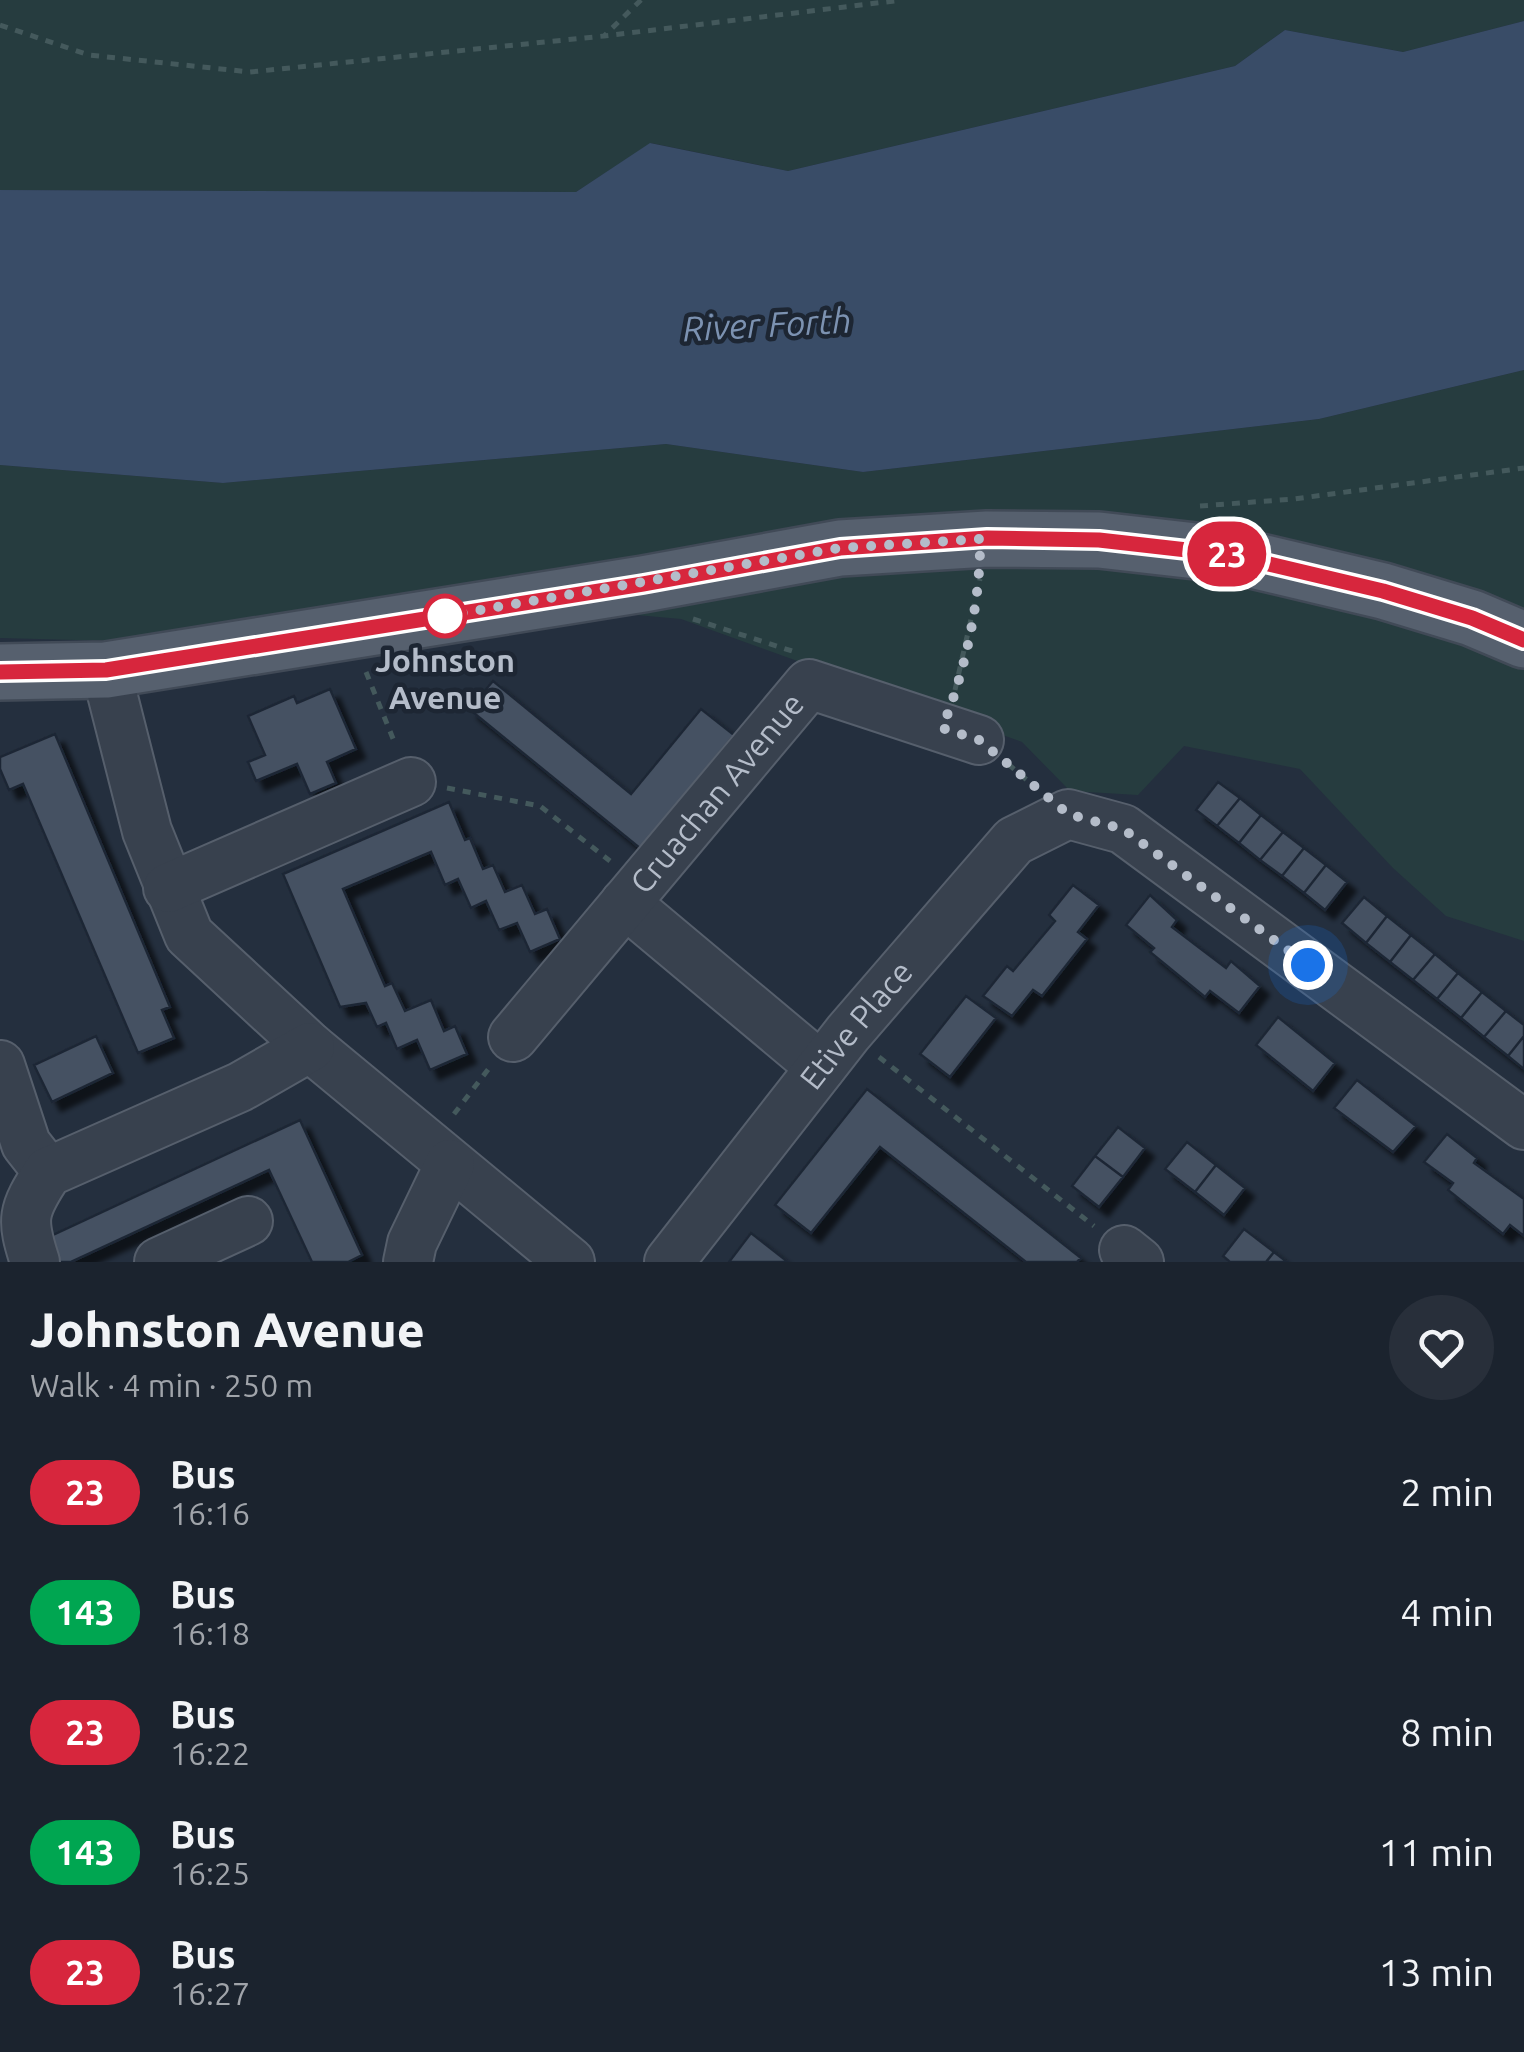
<!DOCTYPE html>
<meta charset="utf-8">
<style>
:root{--surface:#1b232e;--page:#282f3a;--text:#f1f3f6;--muted:#a0a4aa}
body{margin:0;font-family:Ubuntu,sans-serif;background:var(--page);color:var(--text);height:100vh;display:flex;flex-direction:column;font-size:38px;white-space:nowrap}
*{box-sizing:border-box;margin:0}
p{font-size:32px;color:var(--muted)}
.icon{flex:none;width:55px;height:55px;fill:none;stroke:currentColor;stroke-width:2;stroke-linecap:round;stroke-linejoin:round}
.map{position:relative;height:1262px;overflow:hidden}
.side{display:flex;flex-direction:column;background:var(--surface);flex:1}
.side>*{flex:none}
.badge{padding:0 20px;border-radius:32px;font-size:35px;line-height:65px}
.you{position:absolute;width:50px;height:50px;margin:-25px;border:8px solid #fff;border-radius:50%;background:#1a73e8;box-shadow:0 0 0 15px #1a73e833}
.map>.badge{position:absolute;translate:-50% -50%;box-shadow:0 0 0 5px #fff}
.round{display:grid;place-items:center;flex:none;width:105px;height:105px;border-radius:52px;background:var(--page)}
.summary{display:flex;align-items:center;justify-content:space-between;height:170px;padding:0 30px}
h1{font-size:48px;font-weight:800;line-height:75px}
ul{padding:0;list-style:none}
li{display:flex;align-items:center;gap:30px;height:120px;padding:0 30px}
li div{flex:1}
li b{display:block;font-size:38px}
li em{font-style:normal}
li .badge{min-width:110px;font-weight:700;text-align:center}
.map>svg:first-child{display:block}
.green{fill:#263c3f}
.water{fill:#394c67}
.building{fill:#455162;stroke:#1f2835;stroke-width:2.5;filter:url(#shadow)}
.lines{fill:none;stroke-linecap:round;stroke-linejoin:round}
.minor-casing{stroke:#565f6c;stroke-width:52}
.major-casing{stroke:#414a57;stroke-width:60}
.path{stroke:#44595c;stroke-width:5;stroke-dasharray:8 8;stroke-linecap:butt}
.minor{stroke:#38414e;stroke-width:48}
.major{stroke:#56606e;stroke-width:55}
.line-casing{stroke:#fff;stroke-width:22}
.line{stroke:#d7263d;stroke-width:15}
.walk{stroke:#b4bcc9;stroke-width:10;stroke-dasharray:0 18}
.stop-dot{fill:#fff;stroke:#d7263d;stroke-width:5}
.labels{text-anchor:middle;stroke-width:9;stroke-linejoin:round;paint-order:stroke}
.stop-label{font-size:32px;font-weight:bold;fill:#b4bcc9;stroke:#1d2633}
.street-label{font-size:32px;fill:#b4bcc9;stroke:#1d2633}
.water-label{font-size:35px;font-style:italic;fill:#7c92b1;stroke:#1d2633}
</style>
<div class="map">
<svg width="1524" height="1262" viewBox="0 0 1524 1262">
<defs>
<filter id="shadow"><feDropShadow dx="9" dy="9" stdDeviation="2.5" flood-color="#0009"/></filter>
</defs>
<rect width="100%" height="100%" fill="#242f3e"/>
<path class="green" d="M0 0H1524V21L1403 52 1285 30 1235 66 788 171 651 143 576 192 0 190Z
M1524 370V941L1446 916 1393 868 1300 769 1184 746 1138 795 1070 791 1022 742 681 619 403 594 113 641 0 638V465L223 483 666 444 863 472 1319 419Z"/>
<path class="water" d="M1524 21V370L1319 419 863 472 666 444 223 483 0 465V190L576 192 650 143 788 171 1235 66 1285 30 1403 52Z"/>
<path class="building" d="M493 681 631 794 701 709 734 735 641 849 469 709Z
M330 689 356 749 327 762 336 783 310 794 297 764 256 781 248 762 265 755 248 716 294 696 297 703Z
M55 734 170 1007 162 1010 174 1038 138 1053 23 784 9 790 0 769V757Z
M1218 782 1240 798 1217 826 1196 810Z
M1240 798 1261 815 1239 843 1217 826Z
M449 802 465 840 470 838 483 869 493 865 505 892 522 885 535 914 547 909 560 939 530 952 517 923 499 930 486 901 471 908 458 879 445 885 431 852 343 889 385 986 392 983 405 1011 431 1000 444 1031 455 1026 467 1054 430 1070 417 1040 397 1049 386 1023 377 1027 366 1003 340 1007 283 874Z
M1261 815 1283 832 1260 860 1239 843Z
M1283 832 1304 848 1282 876 1260 860Z
M1304 848 1326 865 1304 893 1282 876Z
M1326 865 1347 882 1325 910 1304 893Z
M1073 885 1099 905 1078 932 1087 939 1042 996 1033 990 1012 1016 983 996 1007 966 1013 971 1055 921 1049 915Z
M1150 895 1177 920 1172 927 1226 968 1231 961 1260 986 1239 1013 1210 991 1205 997 1150 952 1154 948 1126 925Z
M1364 897 1387 916 1366 943 1342 923Z
M1387 916 1411 935 1390 962 1366 943Z
M1411 935 1435 954 1413 980 1390 962Z
M1435 954 1458 973 1437 999 1413 980Z
M1458 973 1482 992 1461 1018 1437 999Z
M1482 992 1506 1011 1484 1037 1461 1018Z
M966 996 996 1018 950 1077 920 1054Z
M1506 1011 1524 1025V1036L1508 1056 1484 1037Z
M1278 1017 1335 1063 1313 1091 1256 1045Z
M96 1036 113 1073 52 1102 34 1065Z
M1524 1036V1069L1508 1056Z
M1357 1080 1416 1126 1393 1152 1334 1108Z
M867 1089 1081 1258 1077 1262H1026L880 1147 811 1233 775 1205Z
M300 1120 362 1255 348 1262H312L269 1170 71 1262H55L44 1239Z
M1118 1127 1145 1148 1123 1177 1095 1156Z
M1447 1134 1477 1158 1474 1163 1524 1199V1236L1510 1225 1503 1234 1448 1190 1453 1183 1424 1162Z
M1187 1142 1216 1165 1195 1192 1165 1169Z
M1095 1156 1123 1177 1099 1207 1072 1186Z
M1216 1165 1245 1188 1224 1215 1195 1192Z
M1244 1229 1274 1252 1266 1262H1230L1223 1256Z
M751 1233 788 1262H729Z
M1274 1252 1287 1262H1266Z"/>
<g class="lines">
<defs>
<g id="minor">
<path d="M106 670 147 831 189 935 310 1047 570 1262"/>
<path d="M168 888 411 782"/>
<path d="M625 903 821 1067"/>
<path id="s1" d="M513 1037 809 684 979 740"/>
<path d="M0 1065 26 1144 48 1172"/>
<path d="M1124 1250 1139 1262"/>
<path d="M35 1262C21 1219 22 1211 48 1172L240 1087 310 1047"/>
<path d="M159 1262 248 1221"/>
<path d="M408 1262 412 1243 450 1164"/>
<path id="s2" d="M669 1262 848 1033 1014 841 1068 814 1123 829 1524 1125"/>
</g>
<path id="major" d="M0 672 106 670 643 584 840 548 987 539 1099 540 1231 555 1383 591 1472 618 1524 640"/>
</defs>
<use href="#minor" class="minor-casing"/>
<use href="#major" class="major-casing"/>
<path class="path" d="M641 0 604 36 902 0
M0 25 89 55 250 72 604 36
M1200 506 1294 499 1524 468
M693 619 792 651
M366 672 396 746
M955 690 980 579
M1008 764 1034 786
M447 788 540 806 610 861
M879 1057 1094 1226
M454 1114 490 1067"/>
<use href="#minor" class="minor"/>
<use href="#major" class="major"/>
</g>
<g class="lines">
<defs>
<path id="line" d="M0 672 106 670 643 584 840 548 987 538 1099 540 1231 555 1383 591 1472 618 1524 640"/>
</defs>
<use href="#line" class="line-casing"/>
<use href="#line" class="line"/>
<path class="walk" d="M445 616 840 548 980 539C981 598 965 673 942 728L979 740 1068 814 1123 829 1308 965"/>
</g>
<circle class="stop-dot" cx="445" cy="616" r="20"/>
<g class="labels">
<g class="stop-label">
<text x="445" y="672">Johnston<tspan x="445" dy="37">Avenue</tspan></text>
</g>
<g class="street-label">
<text dy="11" stroke="none"><textPath href="#s1" startOffset="318">Cruachan Avenue</textPath></text>
<text dy="11" stroke="none"><textPath href="#s2" startOffset="302">Etive Place</textPath></text>
</g>
<g class="water-label">
<text transform="translate(767 325) rotate(-3)" y="12">River Forth</text>
</g>
</g>
</svg>
<div class="you" style="left:1308px;top:965px"></div>
<b class="badge" style="left:1227px;top:554px;background:#d7263d;color:#fff">23</b>
</div>
<section class="side">
<div class="summary"><div><h1>Johnston Avenue</h1><p>Walk · 4 min · 250 m</p></div><a class="round"><svg class="icon" aria-label="heart" viewBox="0 0 24 24"><path d="M12 20l-8-8c-3-5 5-10 8-4 3-6 11-1 8 4z"/></svg></a></div>
<ul>
<li><span class="badge" style="background:#d7263d;color:#fff">23</span><div><b>Bus</b><p>16:16</p></div><em>2 min</em></li>
<li><span class="badge" style="background:#00a651;color:#fff">143</span><div><b>Bus</b><p>16:18</p></div><em>4 min</em></li>
<li><span class="badge" style="background:#d7263d;color:#fff">23</span><div><b>Bus</b><p>16:22</p></div><em>8 min</em></li>
<li><span class="badge" style="background:#00a651;color:#fff">143</span><div><b>Bus</b><p>16:25</p></div><em>11 min</em></li>
<li><span class="badge" style="background:#d7263d;color:#fff">23</span><div><b>Bus</b><p>16:27</p></div><em>13 min</em></li>
</ul>
</section>
